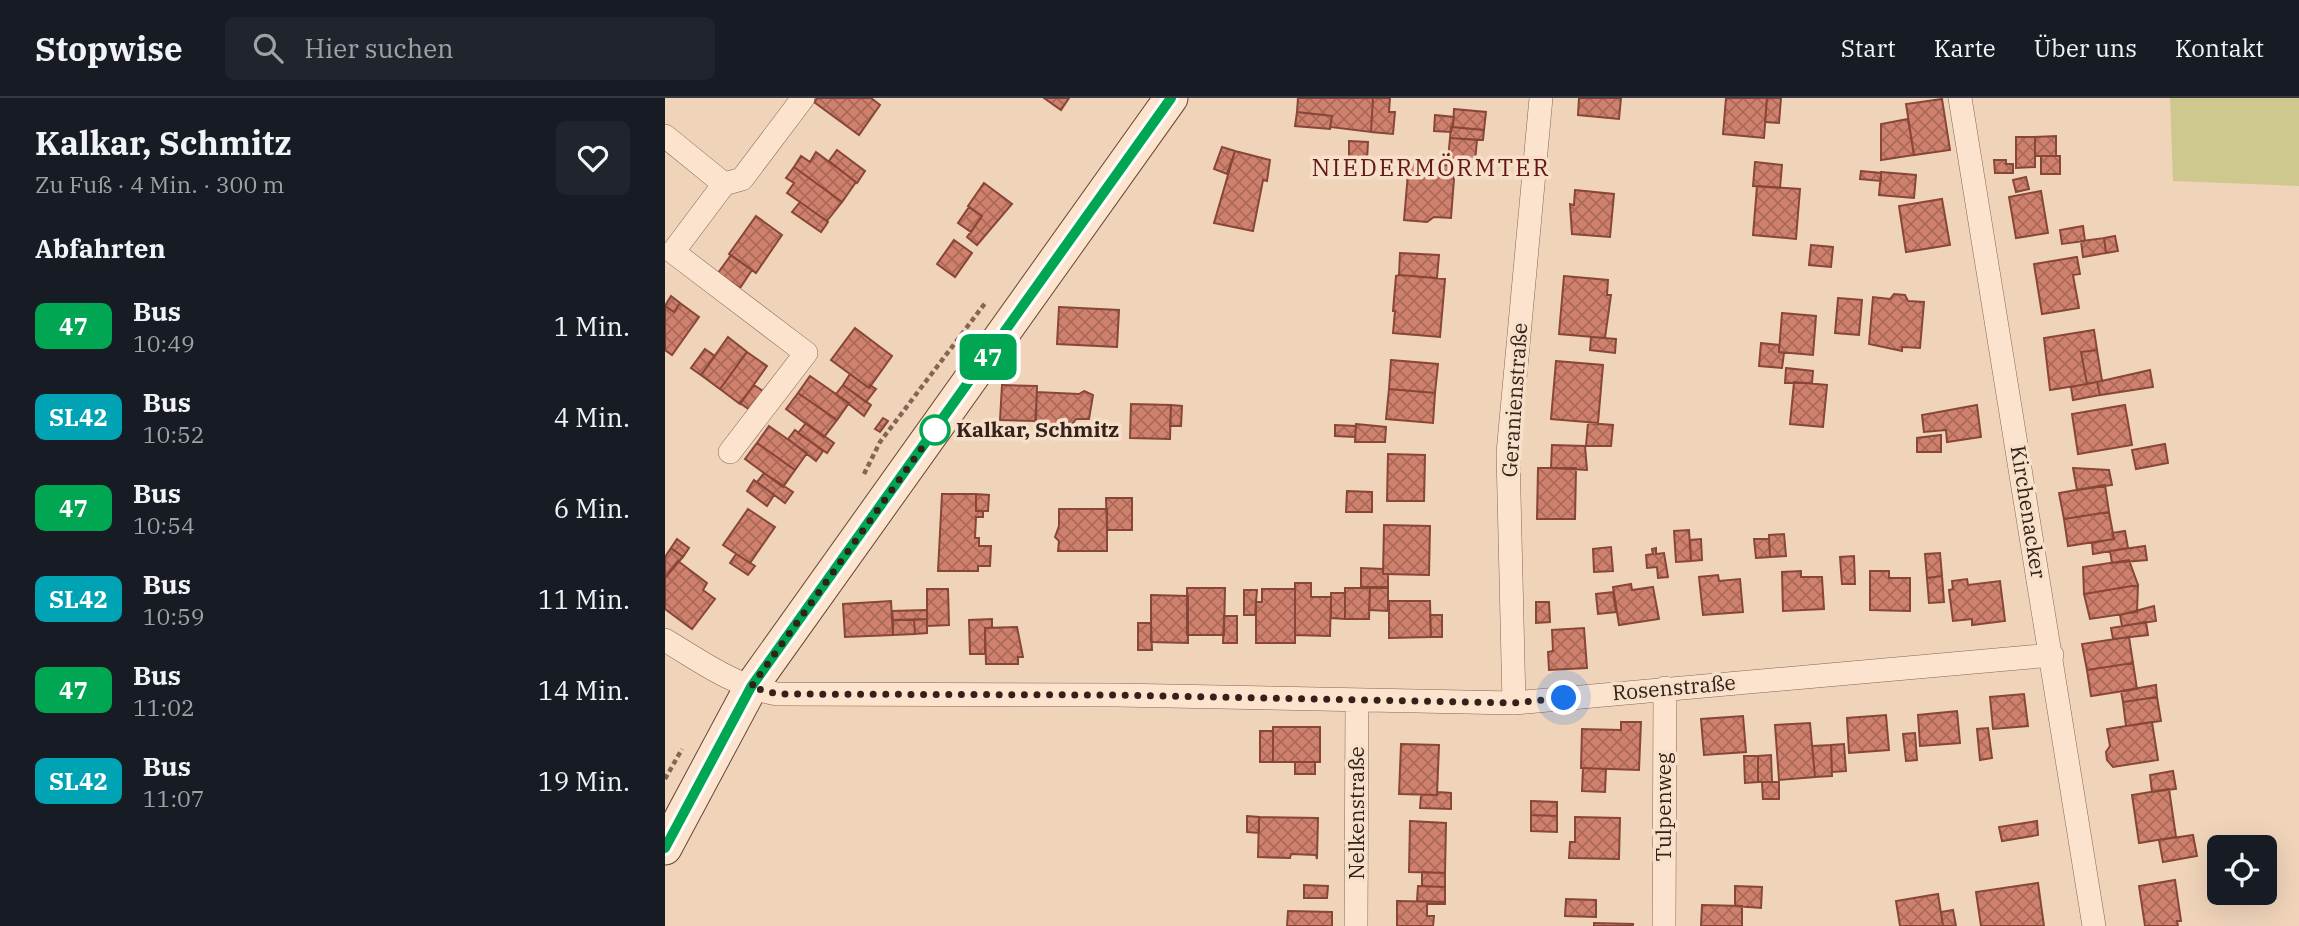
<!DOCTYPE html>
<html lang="de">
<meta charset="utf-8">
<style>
:root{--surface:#171b24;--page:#20242c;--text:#f1f3f6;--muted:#9ea1a6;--line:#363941}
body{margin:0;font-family:"IBM Plex Serif",serif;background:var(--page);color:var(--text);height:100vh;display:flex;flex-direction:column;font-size:26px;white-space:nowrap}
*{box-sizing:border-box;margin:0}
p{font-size:23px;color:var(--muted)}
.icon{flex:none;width:38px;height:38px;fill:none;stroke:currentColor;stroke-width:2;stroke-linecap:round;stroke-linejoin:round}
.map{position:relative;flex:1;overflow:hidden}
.drawer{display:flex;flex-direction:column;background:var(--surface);width:665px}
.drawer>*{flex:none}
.badge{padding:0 14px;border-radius:10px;font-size:24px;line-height:46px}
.fabs{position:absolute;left:1542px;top:737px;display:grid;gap:14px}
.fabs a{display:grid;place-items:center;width:70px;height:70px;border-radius:10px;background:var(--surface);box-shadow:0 7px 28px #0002;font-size:35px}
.you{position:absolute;width:35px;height:35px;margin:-18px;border:5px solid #fff;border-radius:50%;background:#1a73e8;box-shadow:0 0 0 10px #1a73e833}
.map>.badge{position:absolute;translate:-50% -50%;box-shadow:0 0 0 4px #fff}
h2{padding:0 35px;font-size:26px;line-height:63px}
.round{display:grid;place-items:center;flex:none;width:74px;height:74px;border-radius:10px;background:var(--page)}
.headline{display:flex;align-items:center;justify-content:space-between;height:119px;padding:0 35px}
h1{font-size:33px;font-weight:700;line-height:52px}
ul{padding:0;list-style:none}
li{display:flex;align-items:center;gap:21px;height:91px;padding:0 35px}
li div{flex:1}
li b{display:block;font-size:26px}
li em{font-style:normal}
li .badge{min-width:77px;font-weight:700;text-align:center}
header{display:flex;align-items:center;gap:42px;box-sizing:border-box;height:98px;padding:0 35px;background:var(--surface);border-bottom:2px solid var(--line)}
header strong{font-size:33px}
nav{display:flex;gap:38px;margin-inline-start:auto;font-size:24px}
.search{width:490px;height:63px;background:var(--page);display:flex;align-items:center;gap:18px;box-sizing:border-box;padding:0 24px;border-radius:10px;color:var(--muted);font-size:26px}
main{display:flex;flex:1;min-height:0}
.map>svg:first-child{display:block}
.green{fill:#cec78e}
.building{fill:url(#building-cross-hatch);stroke:#884638;stroke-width:2}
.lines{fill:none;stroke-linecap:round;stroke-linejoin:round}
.minor-casing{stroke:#876454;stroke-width:24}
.secondary-casing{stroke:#694537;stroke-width:35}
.path{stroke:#876454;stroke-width:4.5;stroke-dasharray:5 3.5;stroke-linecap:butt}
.minor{stroke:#fbe3cd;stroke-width:23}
.secondary{stroke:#fbe3cd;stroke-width:33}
.line-casing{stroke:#fff;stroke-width:16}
.line{stroke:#00a651;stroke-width:10}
.walk{stroke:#35211a;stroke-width:7;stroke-dasharray:0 12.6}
.stop-dot{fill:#fff;stroke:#00a651;stroke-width:3.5}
.labels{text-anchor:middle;stroke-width:7;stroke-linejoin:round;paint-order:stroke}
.street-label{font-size:21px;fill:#35211a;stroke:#f7e0ca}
.stop-label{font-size:21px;font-weight:bold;fill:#35211a;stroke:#f7e0ca;text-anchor:start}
.quarter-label{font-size:24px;letter-spacing:2px;fill:#641718;stroke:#f7e0ca}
</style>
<header>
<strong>Stopwise</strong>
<div class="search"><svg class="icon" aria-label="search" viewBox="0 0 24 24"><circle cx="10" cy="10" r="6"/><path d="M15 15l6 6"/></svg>Hier suchen</div>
<nav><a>Start</a><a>Karte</a><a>Über uns</a><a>Kontakt</a></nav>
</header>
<main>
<section class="drawer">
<div class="headline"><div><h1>Kalkar, Schmitz</h1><p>Zu Fuß · 4 Min. · 300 m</p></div><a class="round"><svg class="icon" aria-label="heart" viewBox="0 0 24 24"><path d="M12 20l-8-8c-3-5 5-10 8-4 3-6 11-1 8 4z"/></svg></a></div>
<h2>Abfahrten</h2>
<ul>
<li><span class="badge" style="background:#00a651;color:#fff">47</span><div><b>Bus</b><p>10:49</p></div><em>1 Min.</em></li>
<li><span class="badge" style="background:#00a3b4;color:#fff">SL42</span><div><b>Bus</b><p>10:52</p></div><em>4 Min.</em></li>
<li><span class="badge" style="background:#00a651;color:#fff">47</span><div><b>Bus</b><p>10:54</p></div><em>6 Min.</em></li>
<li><span class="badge" style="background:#00a3b4;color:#fff">SL42</span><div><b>Bus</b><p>10:59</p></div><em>11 Min.</em></li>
<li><span class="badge" style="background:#00a651;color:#fff">47</span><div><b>Bus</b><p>11:02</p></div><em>14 Min.</em></li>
<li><span class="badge" style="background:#00a3b4;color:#fff">SL42</span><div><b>Bus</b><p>11:07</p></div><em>19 Min.</em></li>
</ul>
</section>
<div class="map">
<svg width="1634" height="828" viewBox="0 0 1634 828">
<defs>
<pattern id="building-cross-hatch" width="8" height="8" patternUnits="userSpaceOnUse" patternTransform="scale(1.75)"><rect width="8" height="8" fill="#d0816d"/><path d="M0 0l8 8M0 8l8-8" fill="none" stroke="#aa6959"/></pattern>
</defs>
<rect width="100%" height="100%" fill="#f0d4ba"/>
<path class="green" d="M1505 0H1634V88L1508 83Z"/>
<path class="building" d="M152 0H206L215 7 194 37 149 4Z
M379 0H404L396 12Z
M633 0H708L706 34 665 29 667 18 632 14Z
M708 0H725L724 14H730L728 36 706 34Z
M914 0H956L954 21 913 17Z
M1061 0H1102L1099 40 1058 36Z
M1102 0H1116L1114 25 1100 24Z
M1277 1 1285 52 1249 57 1241 6Z
M789 11 821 14 819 32 788 29Z
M632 14 667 18 665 31 630 28Z
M770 17 789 19 786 34 769 33Z
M1243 21 1249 57 1216 62V26Z
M786 29 819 32 818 42 785 40Z
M1391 38V58H1370V39Z
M1351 39H1370V69L1351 70Z
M785 40 812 42 810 63 783 61Z
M684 43 703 44 702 62 684 61Z
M557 49 570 53 562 76 549 71Z
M172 52 200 73 192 85 164 63Z
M570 53 605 62 602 83 598 82 588 133 549 125Z
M151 54 191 84 177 104 129 69 136 58 145 64Z
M1376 58H1395V76H1376Z
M1329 62H1341V66H1348V75H1330Z
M744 64 790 68 786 120 769 119 762 124 739 122Z
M1090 64 1117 67 1115 90 1088 88Z
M129 69 177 104 162 123 122 95 129 85 121 80Z
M1196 73 1216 75V83L1195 81Z
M1216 74 1251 77 1249 100 1214 97Z
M1361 79 1364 91 1351 94 1348 82Z
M319 85 347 106 312 147 302 139 317 118 303 108Z
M1092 88 1135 91 1131 141 1088 137Z
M910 92 949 96 945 139 907 136 905 106 909 107Z
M1376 93 1383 135 1351 140 1344 99Z
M1277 101 1285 147 1241 154 1234 108Z
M135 104 163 124 156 134 127 114Z
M304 109 317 118 306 134 293 125Z
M91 118 117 137 91 175 64 156Z
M1418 128 1420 143 1397 146 1395 132Z
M1450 138 1453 153 1441 155 1439 140Z
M1439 140 1441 155 1418 159 1416 143Z
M289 142 307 155 290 179 272 166Z
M1146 147 1168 149 1166 169 1144 167Z
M735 155 774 157 772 180 734 177Z
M66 157 87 172 75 190 53 175Z
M1412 159 1415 176 1408 177 1414 210 1377 216 1369 166Z
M734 177 780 181 775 239 728 235 730 213H728L731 178Z
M899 178 943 182 942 197H946L940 240 894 236Z
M1229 196 1240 197 1243 203 1259 204 1255 250 1237 249V253L1204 246 1208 199 1225 201Z
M6 198 15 205 9 214 0 208Z
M1173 200 1197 202 1194 237 1170 235Z
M15 205 34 219 7 257 0 252V208L9 214Z
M394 209 454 212 452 249 392 246Z
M1117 215 1151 218 1148 257 1114 254Z
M190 230 227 258 204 290 166 262Z
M1429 232 1432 252 1416 254 1422 286 1385 292 1379 240Z
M63 239 82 254 55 291 36 277Z
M926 239 951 241 950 255 925 252Z
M1096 245 1114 247V254L1119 255 1117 270 1094 268Z
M40 251 50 258 36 277 26 270Z
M1432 252 1437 283 1422 286 1416 254Z
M82 254 102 268 75 306 55 291Z
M726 262 773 266 770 295 724 291Z
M891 263 938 267 933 325 886 321Z
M1121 270 1148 273 1147 285H1120Z
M1485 272 1488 289 1435 297 1432 284Z
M185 276 204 290 205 287 211 291 201 304 178 287Z
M145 278 184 305 172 322 133 295Z
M1129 284 1162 287 1158 329 1125 326Z
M1432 284 1435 297 1408 302 1406 289Z
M89 287 98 293 85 312 75 305Z
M178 287 206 307 199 318 171 296Z
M337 287 372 288 371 323 335 322Z
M724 291 770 295 768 325 721 321Z
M419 293 428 297 424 321H411L406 328 370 327 372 294 414 296Z
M133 295 172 322 159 339 121 311Z
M466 306 506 307 505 341 465 340Z
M506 307 517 308 516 328H505Z
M1312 307 1316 339 1282 344 1281 332 1259 334 1257 317Z
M1460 307 1467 347 1413 356 1407 316Z
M218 320 223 323 215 334 210 331Z
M141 325 169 345 162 355 133 335Z
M923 325 948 327 946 348H921Z
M691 326 721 329 720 344H690Z
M670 327 691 328 690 339 670 338Z
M104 328 142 355 130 372 92 345Z
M130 332 158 353 151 363 123 341Z
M1276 337V354H1252V340Z
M92 345 130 372 118 389 80 361Z
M1500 346 1503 365 1471 371 1467 352Z
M887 347 920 348 922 372 886 370Z
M723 356 760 357 759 403H722Z
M873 370H911L910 421H872Z
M1408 370 1444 372 1447 387 1412 392Z
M99 375 128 394 120 405 92 384Z
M89 382 109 397 102 408 82 393Z
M1440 387 1444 414 1399 421 1394 395Z
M682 393 707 394V414H681Z
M277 396H311V413H318V419H311L310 440H314V448H326L325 468H313V473H273Z
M311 396 324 397 323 413H311Z
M441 400H467V432H442Z
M83 411 110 429 85 465 58 447Z
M394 411H442V453H393L394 443 390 439 394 428Z
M1444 414 1449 441 1403 448 1399 421Z
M719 427 765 428 764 477 718 476Z
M1024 432 1026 463 1011 464 1009 433Z
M1460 433 1463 450 1428 456 1427 445 1449 441 1447 435Z
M1119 436 1121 458 1105 459 1104 437Z
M12 441 24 450 18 459 6 450Z
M1036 441 1037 462 1026 463 1025 442Z
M1089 441H1104L1105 459 1091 460Z
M1480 448 1482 462 1447 465 1445 453Z
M946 449 948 473 929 474 928 451Z
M6 450 18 459 0 480V459Z
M991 450V456L999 455 1003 479 993 480 992 469 982 470 981 457 988 456 987 451Z
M1275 455 1277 478 1262 480 1260 456Z
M71 456 90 468 83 477 65 465Z
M1189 458 1190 486H1177L1175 459Z
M1464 462 1473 487 1419 496 1418 469Z
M13 463 42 485 38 492 50 501 27 531 0 511V480Z
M696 470 718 471V476H723V489H696Z
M1136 473V479H1157L1159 511 1118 513 1117 474Z
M1205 473H1224V480H1245V513L1205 512Z
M1053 477 1054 483 1075 481 1078 514 1038 517 1034 479Z
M1277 478 1279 504 1264 505 1262 480Z
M1302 481 1303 487 1335 483 1340 523 1307 527V521L1288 523 1284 492 1288 491 1287 483Z
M630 485H646V499H666L665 538 630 537Z
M966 486 967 492 988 489 994 521 954 527 948 489Z
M1473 487 1472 514 1425 521 1419 496Z
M522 490H560L559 537H522Z
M680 490H705L704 521H680Z
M705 490H723V513L704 512Z
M262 491H283L284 527 262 528Z
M597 491H630V545H591V504H597Z
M579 492H592L590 517H579Z
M948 494 951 514 933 516 931 496Z
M666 495H680V521L666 520Z
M486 497 523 498V545L486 544Z
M226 503 228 537 180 539 178 506Z
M724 503H765L766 539 724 540Z
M871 504H884L885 524 871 525Z
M1489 508 1491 523 1457 528 1455 517Z
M262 512V521L228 522 227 513Z
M765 517H777V539H766Z
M559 518H572V545H558Z
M262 521V535L250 536 249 522Z
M327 521V530H320V556H305L304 522Z
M228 522H249L250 536 228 537Z
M1481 524 1483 537 1448 541 1446 530Z
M473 525H486L487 552H473Z
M352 529 358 559H353V566H321L320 530Z
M919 530 922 570 884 572 883 554 888 553 887 532Z
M1464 539 1468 565 1422 572 1417 546Z
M1468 565 1472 591 1426 598 1422 572Z
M1491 587 1492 599 1458 604 1456 593Z
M1359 596 1363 628 1328 631 1325 599Z
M1492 599 1496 623 1461 628 1458 604Z
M1292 613 1295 645 1255 648 1253 617Z
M1221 617 1224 652 1184 655 1182 620Z
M1078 618 1081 654 1039 657 1036 621Z
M956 624H976L974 672 916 670 917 631 956 632Z
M1487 624 1493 662 1448 669 1442 662 1441 654 1445 648 1442 631Z
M1145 625 1150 679 1114 682 1110 627Z
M608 629H655V664H608Z
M1323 630 1327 660 1315 662 1312 631Z
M595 633H608V664H595Z
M1250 635 1252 662 1241 663 1238 636Z
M736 646 774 647 772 697 734 696Z
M1179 646 1181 673 1167 674 1166 647Z
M1166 647 1167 678 1150 679 1147 648Z
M1106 657 1107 684H1093V658Z
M1079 658H1093V684L1080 685Z
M630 664H650V676H630Z
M918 670 941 671 940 694 917 693Z
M1508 673 1511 691 1487 694 1485 677Z
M1097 684H1114V701H1098Z
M1504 691 1511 739 1474 745 1467 697Z
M773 694 786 695V711L755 710 756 697H772Z
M866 703 892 704V718L866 717Z
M866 717 892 718V734L866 733Z
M582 718 594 719V735L582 734Z
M594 719 653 720 652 761 651 757 626 756 625 760 593 759Z
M910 719 955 720 954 761 904 760 905 744H910Z
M745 723 781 725 780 775 744 774Z
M1372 723 1373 737 1337 743 1334 729Z
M1528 737 1532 758 1498 764 1494 742Z
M1600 758 1611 767 1600 782Z
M757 774 780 775V789L757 788Z
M1510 782 1516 823H1512L1513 828H1480L1474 788Z
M1373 785 1379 828H1316L1311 794Z
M639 787 663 788 662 800H639Z
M753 788 780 789V804L752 803Z
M1070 788 1097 789 1096 810 1070 808Z
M1273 796 1278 828H1235L1231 803Z
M901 801 931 802V819L900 818Z
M732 803 780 804V806H762V818H769L768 828H732Z
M1037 807 1077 808V828H1036Z
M1288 812 1291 828H1278L1276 814Z
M623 813 667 814V828H622Z
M929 825 968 826V828H929Z"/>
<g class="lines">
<defs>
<path id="minor" d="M1295 0 1429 828
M0 38 59 86 8 154 141 255 65 354
M59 86 77 81 138 0
M0 542C35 563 71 589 112 596L452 597 849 605 1387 557
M849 605 843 355 876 0
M691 828 692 602
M999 828 1000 590"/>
<path id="secondary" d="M0 750 86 589 506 0"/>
</defs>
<use href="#minor" class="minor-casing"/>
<use href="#secondary" class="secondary-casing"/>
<path class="path" d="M199 376 215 344 321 204
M0 681 17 651"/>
<use href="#minor" class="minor"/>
<use href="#secondary" class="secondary"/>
</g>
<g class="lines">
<defs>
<path id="line" d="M0 750 86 589 506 0"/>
</defs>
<use href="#line" class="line-casing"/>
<use href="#line" class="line"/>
<path class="walk" d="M270 332 274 326 86 589 112 596 452 597 849 605 899 600"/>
</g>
<circle class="stop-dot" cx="270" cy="332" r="14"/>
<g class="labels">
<g class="street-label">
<text transform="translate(850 302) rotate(-86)" y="7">Geranienstraße</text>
<text transform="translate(1363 414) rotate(81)" y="7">Kirchenacker</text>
<text transform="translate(1009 590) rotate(-5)" y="7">Rosenstraße</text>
<text transform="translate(999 709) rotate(-90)" y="7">Tulpenweg</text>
<text transform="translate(692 715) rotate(-90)" y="7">Nelkenstraße</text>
</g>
<g class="stop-label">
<text x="291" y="339">Kalkar, Schmitz</text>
</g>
<g class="quarter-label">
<text x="766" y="78">NIEDERMÖRMTER</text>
</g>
</g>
</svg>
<div class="fabs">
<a><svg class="icon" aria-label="locate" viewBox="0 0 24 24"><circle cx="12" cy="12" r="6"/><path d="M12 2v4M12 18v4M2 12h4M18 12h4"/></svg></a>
</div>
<div class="you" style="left:899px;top:600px"></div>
<b class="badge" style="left:323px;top:259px;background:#00a651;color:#fff">47</b>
</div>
</main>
